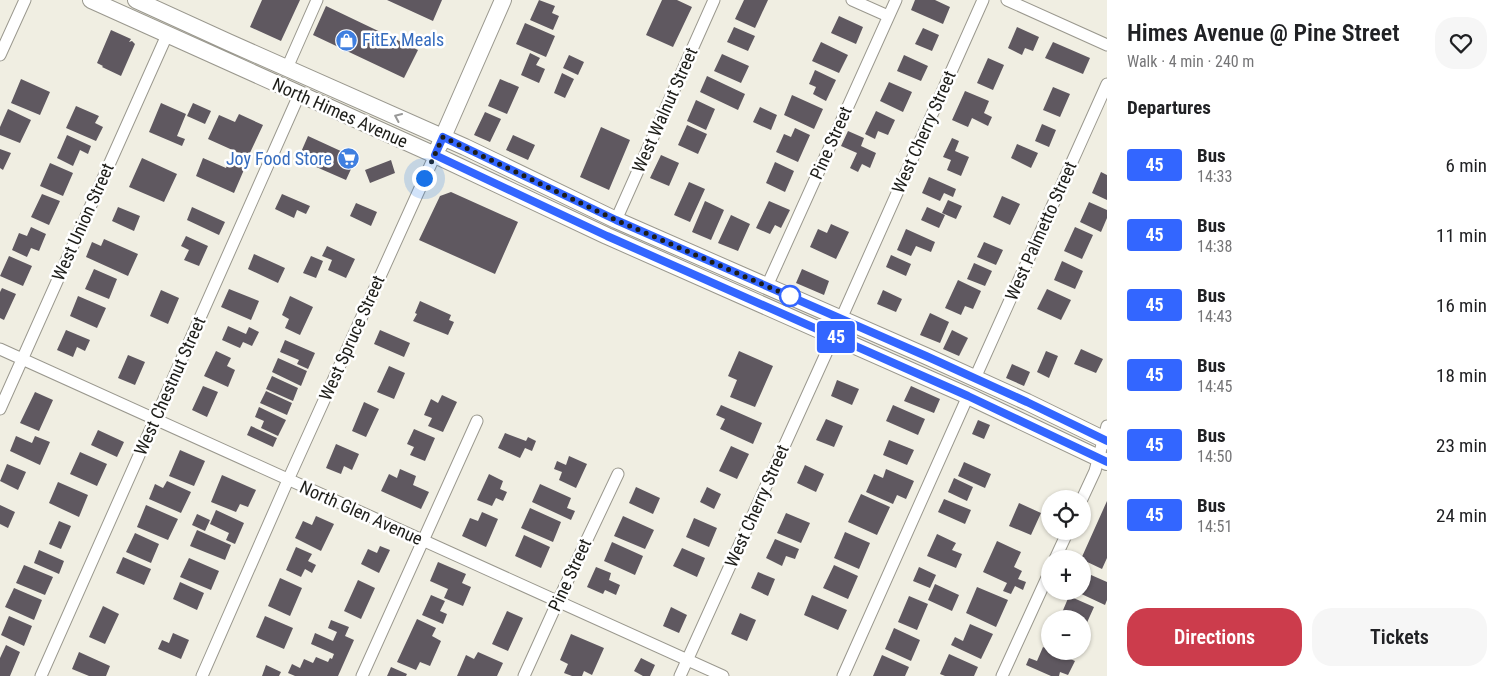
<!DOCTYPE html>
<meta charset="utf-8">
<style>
:root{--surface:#fff;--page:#f6f6f6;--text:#202124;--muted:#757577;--accent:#cc3c4c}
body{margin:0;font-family:"Roboto Condensed",sans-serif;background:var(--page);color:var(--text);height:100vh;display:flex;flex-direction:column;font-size:19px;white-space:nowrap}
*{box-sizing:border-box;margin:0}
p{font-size:16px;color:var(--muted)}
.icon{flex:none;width:28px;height:28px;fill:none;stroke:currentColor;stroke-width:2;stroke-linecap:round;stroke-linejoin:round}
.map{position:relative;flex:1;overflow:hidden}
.drawer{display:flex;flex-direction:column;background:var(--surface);width:400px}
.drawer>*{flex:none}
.badge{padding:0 10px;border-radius:4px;font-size:18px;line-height:32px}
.controls{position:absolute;left:1041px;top:490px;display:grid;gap:10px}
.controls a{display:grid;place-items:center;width:50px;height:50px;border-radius:50%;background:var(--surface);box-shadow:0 1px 4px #0004;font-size:25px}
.you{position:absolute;width:25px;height:25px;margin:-12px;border:4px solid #fff;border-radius:50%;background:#1a73e8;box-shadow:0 0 0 8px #1a73e833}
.map>.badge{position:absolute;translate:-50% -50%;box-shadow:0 0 0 2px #fff}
h2{padding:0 20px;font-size:19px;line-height:45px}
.round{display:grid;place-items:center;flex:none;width:52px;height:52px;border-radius:20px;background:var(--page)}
.head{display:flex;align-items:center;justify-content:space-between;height:85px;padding:0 20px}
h1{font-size:24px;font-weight:600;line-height:38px}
.action{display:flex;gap:10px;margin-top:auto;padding:10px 20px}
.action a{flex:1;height:58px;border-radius:20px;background:var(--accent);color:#fff;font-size:20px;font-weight:600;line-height:58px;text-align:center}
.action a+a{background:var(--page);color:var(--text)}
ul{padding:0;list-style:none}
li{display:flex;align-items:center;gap:15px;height:70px;padding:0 20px}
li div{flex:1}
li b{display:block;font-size:19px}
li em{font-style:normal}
li .badge{min-width:55px;font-weight:700;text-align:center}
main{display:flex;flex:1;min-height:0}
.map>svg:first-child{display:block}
.building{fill:#5f5860}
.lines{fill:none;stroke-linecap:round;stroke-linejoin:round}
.street-casing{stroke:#9a988e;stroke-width:13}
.secondary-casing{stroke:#9a988e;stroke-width:18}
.street{stroke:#fff;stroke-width:11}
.secondary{stroke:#fff;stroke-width:16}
.oneway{stroke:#999998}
.line-casing{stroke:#fff;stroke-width:11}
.line{stroke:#36f;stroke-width:8}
.walk{stroke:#1d1d19;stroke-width:5;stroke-dasharray:0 9}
.stop-dot{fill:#fff;stroke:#36f;stroke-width:2.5}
.labels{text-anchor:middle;stroke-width:5;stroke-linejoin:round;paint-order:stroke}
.shop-label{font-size:18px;fill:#366cbe;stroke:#fff;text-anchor:start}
.street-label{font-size:18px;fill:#1d1d19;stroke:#fff}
</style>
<main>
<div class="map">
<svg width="1107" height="676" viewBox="0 0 1107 676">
<rect width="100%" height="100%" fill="#f0eee2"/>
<path class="building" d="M262 0H300L281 41 250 27Z
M387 0H442L433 21Z
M539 0 555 6 552 13 559 16 553 30 530 20Z
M662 0H677L692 7 673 47 646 35Z
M744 0H768L755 28 735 19Z
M915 0H935L950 7 943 24 911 10Z
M326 6 418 50 404 78 313 35Z
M839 16 863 27 856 44 831 33Z
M525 23 555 36 546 57 516 44Z
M734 27 755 36 748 51 727 42Z
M1017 27 1039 37 1033 51 1025 48 1022 55 1008 48Z
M923 28 939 35 932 51 915 44Z
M111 30 131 39 129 42 132 41 135 44 121 76 102 67 103 66 97 63Z
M821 42 848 55 839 73 812 61Z
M1053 42 1090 58 1083 74 1045 58Z
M530 53 540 58 536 65 545 69 539 83 521 75Z
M722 54 749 66 741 83 714 71Z
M569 55 584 62 578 75 563 68Z
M904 55 928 66 921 81 897 71Z
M988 58 1004 65 993 90 977 83Z
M815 70 836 80 826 101 813 94 816 87 809 84Z
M562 73 574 79 565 98 554 93Z
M707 76 745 94 738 110 700 92Z
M21 79 50 92 40 115 11 103Z
M500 79 519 87 507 114 488 106Z
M889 82 912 92 903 112 880 101Z
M1053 87 1070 94 1060 117 1043 110Z
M965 91 989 101 984 113 992 117 988 126 972 118 968 127 952 120Z
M792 95 823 109 814 129 784 115Z
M696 100 715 109 706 130 687 121Z
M161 103 186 114 177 136 185 139 182 146 149 132Z
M193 103 211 111 205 124 187 116Z
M76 106 99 116 95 123 103 127 96 141 66 128Z
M760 107 777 115 771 130 753 122Z
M8 109 31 120 20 143 0 135V127Z
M876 111 895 120 888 135 878 131 875 139 865 134Z
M485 112 501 119 490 142 474 135Z
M239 114 263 125 248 157 208 139 219 115 235 122Z
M1042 124 1056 130 1049 147 1035 141Z
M687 125 707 134 698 154 678 145Z
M601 127 630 140 609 190 580 177Z
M795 128 810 135 798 162 776 152 784 134 791 137Z
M848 131 864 138 861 146 876 153 870 168 862 164 858 172 850 168 857 153 841 146Z
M67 135 91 146 88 154 80 150 73 166 57 158Z
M513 135 535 145 528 160 506 150Z
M308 136 356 158 346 180 298 159Z
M952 138 959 141 955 151 969 157 961 176 947 170 951 160 943 157Z
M1017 144 1038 153 1031 168 1011 158Z
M0 149 11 153 3 170 0 168Z
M661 155 679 163 669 186 650 178Z
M142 158 177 174 164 202 129 187Z
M203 158 226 168 230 158 246 165 234 193 196 176Z
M391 160 395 173 370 183 365 170Z
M775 162 794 171 785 192 766 183Z
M50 163 73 173 63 196 40 186Z
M1101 172 1107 175V200L1092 193Z
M929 177 956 189 953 197 944 193 940 201 922 193Z
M689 182 705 189 690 222 674 215Z
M451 192 518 222 495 274 419 240 440 196Z
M42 194 60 201 49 225 31 217Z
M282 194 310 206 306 214 297 210 294 218 275 209Z
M1002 196 1020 204 1010 225 993 217Z
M948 200 962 206 956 219 942 213Z
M705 201 724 210 711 240 692 232Z
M769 201 790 210 781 228 775 225 770 234 756 228Z
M1089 202 1107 210V218L1101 232 1080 222Z
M356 203 377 212 371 226 350 216Z
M118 207 140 216 134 231 112 221Z
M192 207 225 222 219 235 187 220Z
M927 207 945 215 939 228 921 220Z
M731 215 750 224 738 251 718 243Z
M831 224 849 232 836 259 810 247 818 229 827 233Z
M31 227 46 234 39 251 31 248 27 257 12 250 19 233 27 236Z
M1075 227 1093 235 1082 259 1064 251Z
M906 229 935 242 931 252 916 246 911 256 897 250Z
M186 236 208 246 199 266 184 260 189 250 181 246Z
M104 239 138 254 128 276 86 257 92 242 101 246Z
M984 242 1003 250 996 265 977 257Z
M327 246 355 259 346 278 328 270 332 260 322 256Z
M254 254 285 268 278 283 248 269Z
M891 255 911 264 906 276 886 267Z
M9 256 32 266 23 286 0 276Z
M311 256 323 261 316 278 303 273Z
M1062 261 1083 271 1075 289 1054 280Z
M974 263 992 271 985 286 967 279Z
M94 269 117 279 109 299 85 289Z
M802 269 829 281 824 295 796 283Z
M958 280 981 291 973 309 965 306 961 315 945 308Z
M2 288 16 294 4 320 0 318V292Z
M229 289 259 301 251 320 221 307Z
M1047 289 1071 300 1061 320 1037 309Z
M161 290 179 298 168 324 150 316Z
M883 290 902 299 896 312 877 304Z
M78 296 106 308 97 328 70 316Z
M290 296 313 307 300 335 285 328 289 319 282 315Z
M420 301 451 315 449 320 454 322 448 335 413 321 417 314 415 313Z
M930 313 949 322 940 343 920 335Z
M228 326 246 334 249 327 259 332 252 346 243 342 240 348 222 340Z
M66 330 90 340 85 351 77 347 73 357 57 350Z
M380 330 410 343 404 357 374 344Z
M952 330 968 338 959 356 943 349Z
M285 340 315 353 308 369 297 364 299 360 280 352Z
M1081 349 1103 359 1096 373 1074 364Z
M216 351 231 358 227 366 235 370 228 387 204 376Z
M739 351 773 366 755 407 730 397 737 380 728 376Z
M1046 351 1058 356 1049 378 1037 372Z
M128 355 145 362 135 385 118 378Z
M278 358 307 371 301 386 272 372Z
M1012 364 1030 372 1024 386 1006 378Z
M389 366 405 373 394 399 377 392Z
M272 376 298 388 293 401 266 389Z
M837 380 859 389 852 405 831 396Z
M203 386 218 392 207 417 192 410Z
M911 386 940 399 934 413 904 401Z
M266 391 292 403 287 415 260 403Z
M35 392 53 400 39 431 20 423Z
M442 395 457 402 443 432 428 426 432 418 424 415 431 399 438 403Z
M364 402 379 409 366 437 352 431Z
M721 405 762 423 753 444 720 429 725 419 716 415Z
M893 405 925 419 918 435 886 421Z
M259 407 286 420 278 436 261 428 264 421 255 417Z
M826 419 843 426 834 447 816 440Z
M978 420 990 425 984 439 972 434Z
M251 426 277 438 273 447 247 435Z
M414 429 435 438 425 461 410 455 414 447 407 444Z
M98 430 124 442 117 457 91 445Z
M505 433 526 441 528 437 536 441 532 451 525 448 520 458 498 448Z
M16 436 32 443 35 436 50 442 40 465 10 451Z
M889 440 914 450 907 465 883 455Z
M336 444 359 454 352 470 344 466 341 474 326 468Z
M731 446 749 454 737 479 719 471Z
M180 450 205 461 194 486 169 476Z
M80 452 107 464 97 486 70 474Z
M569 456 587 464 576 488 559 480 562 472 554 469 557 461 566 465Z
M964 462 991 474 985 488 958 476Z
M7 464 26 472 18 490 0 481Z
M805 465 824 474 816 492 797 483Z
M400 469 416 476 413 485 429 492 421 509 381 491 389 474 397 478Z
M886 469 914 481 906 499 897 495 893 504 866 492 874 474 883 478Z
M489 474 503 481 500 489 507 492 503 501 496 498 492 506 477 500Z
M222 475 256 490 248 507 240 504 236 512 211 502Z
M954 478 973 487 967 501 948 492Z
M167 481 191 492 181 513 149 499 155 484 163 488Z
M58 482 88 495 79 517 49 503Z
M540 484 571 498 567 508 575 511 571 520 532 502Z
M636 487 660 498 653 514 629 503Z
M707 487 721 494 714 509 700 502Z
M861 494 890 507 877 535 848 522Z
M944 499 971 510 965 524 938 512Z
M1107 501V558L1102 569 1081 559Z
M1019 503 1041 513 1031 535 1009 526Z
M0 505 15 512 8 528 0 524Z
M146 505 178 519 168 540 137 527Z
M530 508 561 522 553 542 521 528Z
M216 510 244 523 235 544 226 540 229 533 210 524Z
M482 512 498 519 486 547 462 536 470 518 478 521Z
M786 513 810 523 801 543 777 533Z
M197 514 210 520 205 531 192 525Z
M316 516 334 524 321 551 295 538 303 521 312 525Z
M623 516 654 530 645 549 614 536Z
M694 518 717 528 709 547 686 537Z
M59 521 71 526 61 549 49 544Z
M197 530 231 545 225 560 190 546Z
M845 532 870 543 859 569 834 558Z
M135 533 159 544 151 563 126 552Z
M937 534 956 543 952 550 962 554 956 568 927 556Z
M524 535 550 547 541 568 515 556Z
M775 539 799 549 795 559 786 556 782 566 766 558Z
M997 541 1021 552 1014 567 1022 571 1018 579 1026 582 1023 590 1015 586 1011 594 1003 591 1007 583 983 572Z
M612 542 643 556 635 575 604 561Z
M380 546 390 550 379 573 361 564 368 549 377 553Z
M296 547 312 554 308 561 316 565 312 573 305 569 301 577 286 570Z
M682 548 705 558 697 577 673 566Z
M39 550 64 561 59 574 34 563Z
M123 557 151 569 144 585 116 573Z
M189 558 219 571 211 590 180 577Z
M438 562 466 574 462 583 471 587 463 606 444 598 448 589 430 581Z
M24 565 53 577 45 595 16 583Z
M834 565 858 576 848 599 823 588Z
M596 567 611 573 609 580 620 585 616 595 605 590 603 594 587 587Z
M919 567 936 575 930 588 913 581Z
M1082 571 1107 582V600L1105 605 1075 591H1082Z
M758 572 775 579 768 596 751 588Z
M280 578 302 588 290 616 268 606Z
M358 580 375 588 361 619 344 611Z
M180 582 204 593 197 610 173 599Z
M935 584 959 595 952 611 928 600Z
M977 587 1008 600 996 627 966 613Z
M14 588 42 600 34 620 5 607Z
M431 595 445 601 440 611 447 614 443 624 422 615Z
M812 595 847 610 838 630 804 615Z
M909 596 928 604 917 630 898 622Z
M1069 596 1094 607 1085 627 1082 625V619H1068L1061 615Z
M103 606 119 614 105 644 89 637Z
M671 607 687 615 679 633 663 626Z
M507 611 523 618 508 651 492 644Z
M740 613 756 620 747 641 731 634Z
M9 616 32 626 24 646 1 635Z
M265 616 293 628 284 649 256 637Z
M417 619 436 628 432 636 441 641 430 666 420 662 416 670 397 662Z
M331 620 349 627 345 636 354 640 338 676H295L288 673 292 664 300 668 304 659 313 663 316 657 328 662 330 658 332 659 334 654 311 644 315 633 333 641 337 632 328 628Z
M970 624 993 634 981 659 951 645 955 637 963 641Z
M894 628 920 640 911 661 885 649Z
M173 633 189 640 181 659 158 649 162 640 169 643Z
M571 634 604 648 592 675 584 671 582 676H572L564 673 568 664 560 660Z
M6 645 20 652 10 676H0V658Z
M1043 647 1075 661 1068 675 1060 672 1059 676H1051L1026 665 1029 658 1037 661Z
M79 652 110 666 106 676H89L72 669Z
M478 652 503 663 497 676H457L466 655 474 659Z
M949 654 978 667 974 676H945L940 674Z
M882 655 909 667 905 676H873Z
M641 658 655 665 650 676H643L634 671Z
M266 665 281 672 279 676H262Z
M391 667 407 674 406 676H387Z"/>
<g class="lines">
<defs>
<path id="street" d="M852 0 888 16
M1007 0 1107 45
M0 55 25 0
M287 68 317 0
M616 220 714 0
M767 286 896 0
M841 319 983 0
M0 349 723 676
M975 378 1107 84
M0 409 167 35
M1082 499 1095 471 1107 426
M1055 559 1068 531
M41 676 299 95
M202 676 288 480 435 155
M362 676 477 421
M524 676 558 601 618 474
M680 676 834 336
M843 676 968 396
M1002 676 1050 571"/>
<path id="secondary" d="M91 0 435 155 607 236 968 396 1107 462
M136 0 228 42 465 147 616 220 926 356 1027 402 1107 441
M439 146 503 0"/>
</defs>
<use href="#street" class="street-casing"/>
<use href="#secondary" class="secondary-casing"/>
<use href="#street" class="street"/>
<use href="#secondary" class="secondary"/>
</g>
<defs><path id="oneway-chevron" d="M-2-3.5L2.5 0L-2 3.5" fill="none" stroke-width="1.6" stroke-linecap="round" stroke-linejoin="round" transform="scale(1.25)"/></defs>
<use class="oneway" href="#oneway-chevron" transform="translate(398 117) rotate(-156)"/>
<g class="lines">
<defs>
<path id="line" d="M1107 441 1027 402 926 356 616 220 443 137 435 155 607 236 968 396 1107 462"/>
</defs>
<use href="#line" class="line-casing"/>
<use href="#line" class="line"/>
<path class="walk" d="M424 178 443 137 616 220 796 299 790 296"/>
</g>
<defs>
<symbol id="shop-disc" viewBox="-11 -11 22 22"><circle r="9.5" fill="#3f7fe0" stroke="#fff"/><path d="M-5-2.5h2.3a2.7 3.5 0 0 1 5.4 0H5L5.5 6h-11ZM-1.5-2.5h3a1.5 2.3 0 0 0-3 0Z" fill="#fff"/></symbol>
<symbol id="supermarket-disc" viewBox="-11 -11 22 22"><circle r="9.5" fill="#3f7fe0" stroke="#fff"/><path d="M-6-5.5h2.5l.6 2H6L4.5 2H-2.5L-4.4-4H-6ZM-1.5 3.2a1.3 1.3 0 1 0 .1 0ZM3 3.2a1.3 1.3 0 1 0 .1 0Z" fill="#fff"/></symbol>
</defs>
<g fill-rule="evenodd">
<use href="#shop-disc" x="334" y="28" width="25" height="25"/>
<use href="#supermarket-disc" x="336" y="146" width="25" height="25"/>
</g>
<circle class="stop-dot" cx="790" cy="296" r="10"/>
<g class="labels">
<g class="shop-label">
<text x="362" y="46">FitEx Meals</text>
<text x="332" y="165" text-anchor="end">Joy Food Store</text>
</g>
<g class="street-label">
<text transform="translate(665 110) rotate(-66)" y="6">West Walnut Street</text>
<text transform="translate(340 113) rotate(24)" y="6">North Himes Avenue</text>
<text transform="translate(924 132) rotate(-66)" y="6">West Cherry Street</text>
<text transform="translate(831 143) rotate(-66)" y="6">Pine Street</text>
<text transform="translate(83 222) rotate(-66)" y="6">West Union Street</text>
<text transform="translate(1041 231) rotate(-66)" y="6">West Palmetto Street</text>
<text transform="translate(352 338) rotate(-66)" y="6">West Spruce Street</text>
<text transform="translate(170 386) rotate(-66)" y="6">West Chestnut Street</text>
<text transform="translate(757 506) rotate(-66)" y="6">West Cherry Street</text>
<text transform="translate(361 513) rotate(24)" y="6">North Glen Avenue</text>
<text transform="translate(570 575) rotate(-65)" y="6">Pine Street</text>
</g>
</g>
</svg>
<div class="controls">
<a><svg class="icon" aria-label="locate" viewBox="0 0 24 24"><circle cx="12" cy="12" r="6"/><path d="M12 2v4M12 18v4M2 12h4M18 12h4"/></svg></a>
<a>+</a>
<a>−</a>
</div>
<div class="you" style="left:424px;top:178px"></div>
<b class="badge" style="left:836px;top:337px;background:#36f;color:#fff">45</b>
</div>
<section class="drawer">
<div class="head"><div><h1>Himes Avenue @ Pine Street</h1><p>Walk · 4 min · 240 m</p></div><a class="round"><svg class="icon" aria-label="heart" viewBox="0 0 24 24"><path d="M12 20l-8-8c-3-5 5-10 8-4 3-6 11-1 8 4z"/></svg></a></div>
<h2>Departures</h2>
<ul>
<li><span class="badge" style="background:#36f;color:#fff">45</span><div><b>Bus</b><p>14:33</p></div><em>6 min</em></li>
<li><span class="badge" style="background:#36f;color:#fff">45</span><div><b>Bus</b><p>14:38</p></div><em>11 min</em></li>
<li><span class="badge" style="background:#36f;color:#fff">45</span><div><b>Bus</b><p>14:43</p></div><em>16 min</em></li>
<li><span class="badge" style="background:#36f;color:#fff">45</span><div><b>Bus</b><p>14:45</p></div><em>18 min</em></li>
<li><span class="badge" style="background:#36f;color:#fff">45</span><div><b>Bus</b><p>14:50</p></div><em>23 min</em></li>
<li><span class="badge" style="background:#36f;color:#fff">45</span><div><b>Bus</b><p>14:51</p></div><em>24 min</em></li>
</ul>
<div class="action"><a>Directions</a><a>Tickets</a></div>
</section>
</main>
